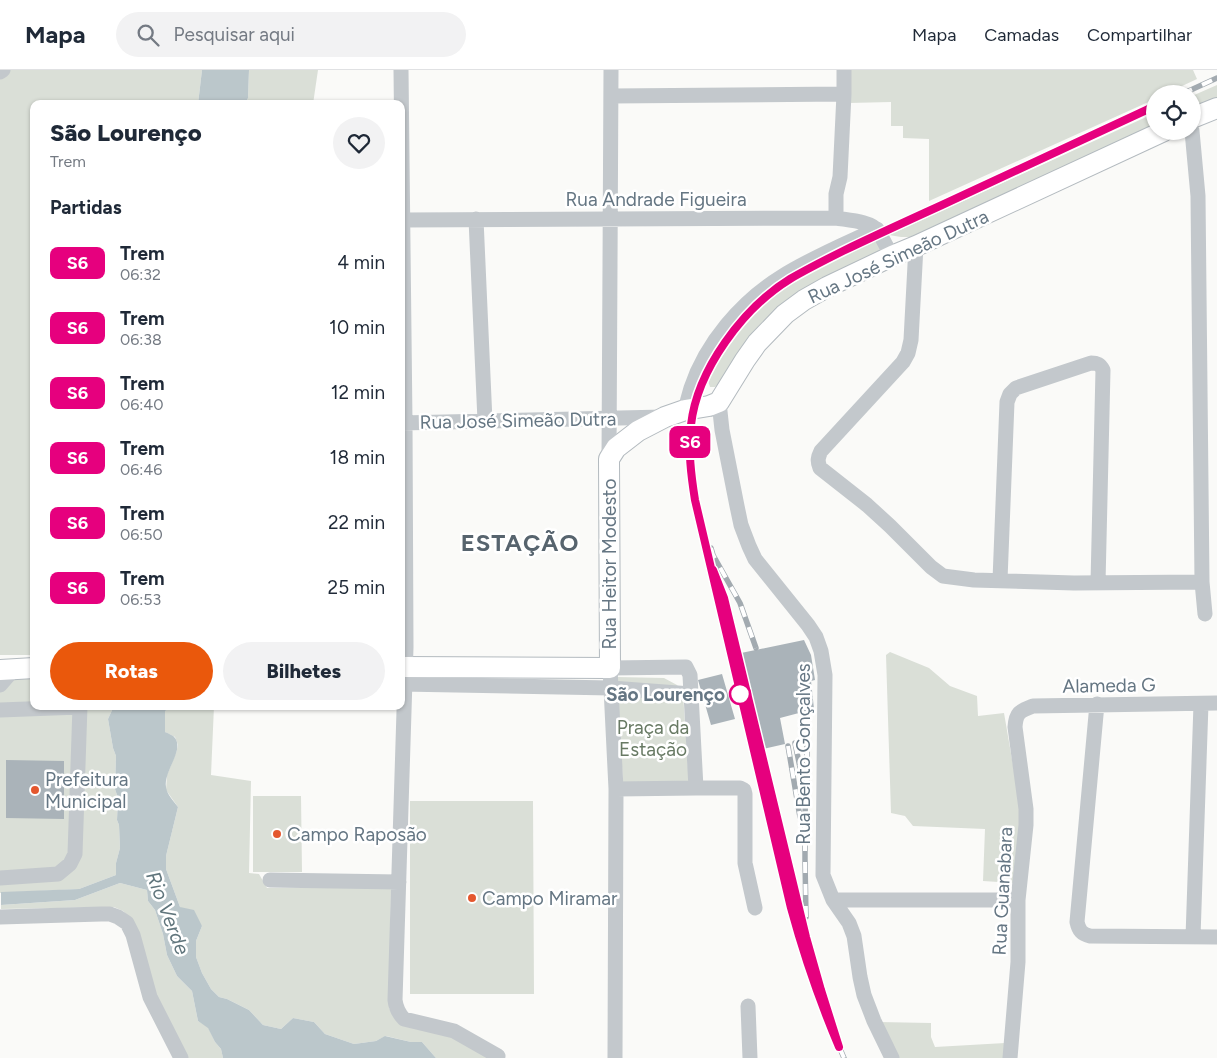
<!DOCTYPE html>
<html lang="pt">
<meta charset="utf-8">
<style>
:root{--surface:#fff;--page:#f2f2f3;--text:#1f2937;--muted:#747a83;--line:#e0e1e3;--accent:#ea580c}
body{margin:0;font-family:Figtree,sans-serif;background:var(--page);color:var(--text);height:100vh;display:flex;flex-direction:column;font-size:19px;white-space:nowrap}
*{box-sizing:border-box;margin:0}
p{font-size:16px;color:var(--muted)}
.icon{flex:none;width:28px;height:28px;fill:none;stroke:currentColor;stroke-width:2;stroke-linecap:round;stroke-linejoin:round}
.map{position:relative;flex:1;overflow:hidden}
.drawer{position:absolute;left:30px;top:30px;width:375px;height:610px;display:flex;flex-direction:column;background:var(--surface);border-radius:10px;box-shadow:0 1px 4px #0004}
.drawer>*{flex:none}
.badge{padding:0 10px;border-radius:8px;font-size:18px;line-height:32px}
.controls{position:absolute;left:1146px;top:15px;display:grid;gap:10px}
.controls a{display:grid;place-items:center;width:55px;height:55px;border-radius:50%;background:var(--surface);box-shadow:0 1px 4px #0004;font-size:25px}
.map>.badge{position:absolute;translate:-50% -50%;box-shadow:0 0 0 2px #fff}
h2{padding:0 20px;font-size:19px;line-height:45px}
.round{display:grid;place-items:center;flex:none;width:52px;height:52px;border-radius:26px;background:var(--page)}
.head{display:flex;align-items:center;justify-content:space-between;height:85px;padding:0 20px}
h1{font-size:24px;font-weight:800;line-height:38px}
.action{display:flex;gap:10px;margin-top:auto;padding:10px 20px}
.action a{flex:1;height:58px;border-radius:30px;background:var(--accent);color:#fff;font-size:20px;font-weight:800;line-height:58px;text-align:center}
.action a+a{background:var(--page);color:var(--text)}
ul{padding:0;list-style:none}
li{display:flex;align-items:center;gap:15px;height:65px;padding:0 20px}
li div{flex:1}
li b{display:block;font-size:19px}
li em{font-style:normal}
li .badge{min-width:55px;font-weight:700;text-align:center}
header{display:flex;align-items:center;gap:30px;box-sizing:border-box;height:70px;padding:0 25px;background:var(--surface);border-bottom:1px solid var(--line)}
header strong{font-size:24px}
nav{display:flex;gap:28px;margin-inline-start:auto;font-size:18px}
.search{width:350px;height:45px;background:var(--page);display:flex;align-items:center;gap:12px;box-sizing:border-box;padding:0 18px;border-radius:28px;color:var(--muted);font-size:19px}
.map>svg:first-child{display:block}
.green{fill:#dadfd7}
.water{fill:#bbc7cb}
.building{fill:#aab3b9}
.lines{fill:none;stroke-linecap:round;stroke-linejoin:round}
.secondary-casing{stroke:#b3babf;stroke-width:22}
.street{stroke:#c3c8cc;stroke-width:15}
.secondary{stroke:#fff;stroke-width:20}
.rail-casing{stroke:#a2aab0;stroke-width:5.5}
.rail{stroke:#fff;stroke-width:4;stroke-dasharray:11;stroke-linecap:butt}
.line-casing{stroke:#fff;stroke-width:11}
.line{stroke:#e6007e;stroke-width:8}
.stop-dot{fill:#fff;stroke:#e6007e;stroke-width:2.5}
.poi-dot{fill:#e4572e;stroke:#fff;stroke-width:2}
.labels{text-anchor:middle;stroke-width:5;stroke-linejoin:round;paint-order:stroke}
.street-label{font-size:19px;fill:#657683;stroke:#fff}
.stop-label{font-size:19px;font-weight:bold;fill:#657683;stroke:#fff;text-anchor:end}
.park-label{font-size:19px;fill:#687a64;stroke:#fff}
.poi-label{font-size:19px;fill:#657683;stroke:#fff;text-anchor:start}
.water-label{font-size:20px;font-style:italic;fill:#60757c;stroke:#fff}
.district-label{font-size:24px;font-weight:bold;letter-spacing:1px;fill:#57646e;stroke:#fff}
</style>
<header>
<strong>Mapa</strong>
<div class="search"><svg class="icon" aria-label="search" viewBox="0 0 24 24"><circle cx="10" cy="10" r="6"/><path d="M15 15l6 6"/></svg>Pesquisar aqui</div>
<nav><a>Mapa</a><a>Camadas</a><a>Compartilhar</a></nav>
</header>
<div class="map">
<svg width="1217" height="988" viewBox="0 0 1217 988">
<rect width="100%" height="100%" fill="#fafaf8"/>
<path class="green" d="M0 0H202L198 34H34V585H0Z
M249 0H318L313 34H245L248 28Z
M849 0H1193L1197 9 1165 24H1155V29L929 131V69L903 68V56H891V32L849 33Z
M1217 15V35L1193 45 1192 26Z
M1155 43V61L913 167H901L889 165Z
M871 171H875L881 178 877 183 802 222 721 312 715 317H710L708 311 711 303C726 281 740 257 759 239 791 209 833 191 871 171Z
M890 582 929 598 950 616 977 626 978 646 1004 643 1019 730 1020 751 1014 813 983 811 985 759 913 756 905 746 891 743 886 585Z
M617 607 664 608 677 615 683 623 689 713 623 714Z
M34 608V636H114L108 649 113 678 116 686 115 719 118 728 117 750 119 755 120 778 116 793V805L79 819 0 823V609Z
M175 636H214L211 705 251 711 249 803 259 804 267 818 391 817 389 939 453 965 497 988H436L422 972H411L386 966 376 971 354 974 325 964 314 952 293 948 281 959 263 955 249 940 227 929 219 927 211 919 202 903 196 887V871L202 856 180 837 166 799V786L178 737 166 720 167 705 176 683 178 675 175 667 165 662V641Z
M253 726H301L302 802H253Z
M410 731H533L534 924H410Z
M120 813 147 820 148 831 155 840 163 864 167 885 177 906 192 921 198 951 208 957 215 972 221 979 223 988H186L154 926 131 849 123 841 114 837 1 839V835L75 830Z
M879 952 931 953V967L935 977 1005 973 1006 988H897Z"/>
<path class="water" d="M202 0H249L248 28 245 34H198Z
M114 636H175L165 641V662C169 664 173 665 175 668 185 682 160 704 167 721 169 726 174 732 178 737L166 786V799L180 837 194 840 202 856 196 871V887L202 903 211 919 219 927 227 929 249 940 263 955 281 959 293 948 314 952 325 964 354 974 376 971 385 966 411 972H422L436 988H223L221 979 215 972 208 958 198 951 192 921 177 906 167 885 163 864 155 840 148 831 147 820 120 813 75 830 1 835V822L79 819 116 805V793L120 778 119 755 117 750 118 728 115 719 116 686 113 678 108 649Z"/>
<path class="building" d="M804 570 811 585 815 610 811 611 814 639 780 648 785 674 763 679 741 583Z
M722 604 735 649 711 655 698 610Z
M6 690 64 691V749L6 748Z"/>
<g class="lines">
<defs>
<path id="secondary" d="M1192 48 1217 38
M401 597 610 598 609 389 616 378 638 361 665 347 685 340 709 336 719 332 745 290 757 273 785 244 804 230 827 217 892 186 916 176 1164 61
M0 600 34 598"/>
</defs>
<use href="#secondary" class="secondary-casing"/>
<path class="street" d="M401 0 405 352 406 577 395 930C396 938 398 943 404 949L454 961 498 986
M0 2 3 0
M612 26 844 24
M1192 61 1198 126 1202 512 1205 544
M836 148V124L840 107 844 24V0
M476 149 485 351
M403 150 836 148C847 150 871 151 878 161 883 169 887 178 892 186
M916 176 911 270 908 283 903 292 821 381C818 387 817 391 820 398L867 435 890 456 931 497 943 506 974 510 1074 513 1202 512
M719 332 722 360 737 436 741 455 749 476 755 489 808 555 816 567 821 581 825 605 823 805 833 830 849 853 854 866 860 907 864 925 874 951 892 988
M685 340C687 332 689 325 691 318 706 273 741 232 781 207 811 188 845 174 877 159
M401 353 664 347
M609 389 611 0
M1000 510 1007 332 1010 324 1016 318 1091 293C1097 293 1100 294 1103 300L1098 513
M401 614 611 618 691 624
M0 615 14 599
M1097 634 1077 852C1079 861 1082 864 1090 866L1217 867
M0 640 80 637
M696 718H740L744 720 745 724V793L755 838
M0 808 58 804 70 794 75 784 80 636
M270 810 399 812
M833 830H1018
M0 847 101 844H110L118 847 127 853 133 865 150 927 181 988
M1193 867 1201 634
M748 936 750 988
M615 988 616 719 610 598 686 597 690 605 696 718 616 719
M1010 988 1018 892V830L1026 755V739L1015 657C1016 642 1020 641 1033 636L1217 633"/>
<use href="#secondary" class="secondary"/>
<defs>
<path id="rail" d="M1182 24 1217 8
M711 478 713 485 740 533 756 578
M795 673 802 707
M788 676 800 747
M792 813 804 859
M806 847 805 790V743L807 708V669
M844 988 824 941 801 876 791 838 695 430C691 405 688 381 691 355 693 334 702 314 712 295 730 261 757 230 790 209 808 198 828 189 847 180 877 165 908 150 939 136 1011 103 1083 70 1155 36"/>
</defs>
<use href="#rail" class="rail-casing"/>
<use href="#rail" class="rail"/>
</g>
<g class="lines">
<defs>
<path id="line" d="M713 500 724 528 806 867 821 920 839 977C820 932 804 886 791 838L695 430C691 405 688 381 691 355 697 300 743 238 790 209 807 199 825 190 843 181 876 165 909 150 942 135 1013 102 1084 69 1155 36"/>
</defs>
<use href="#line" class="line-casing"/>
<use href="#line" class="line"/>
</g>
<circle class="stop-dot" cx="740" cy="624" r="10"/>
<g class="poi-dot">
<circle cx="35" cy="720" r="5"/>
<circle cx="277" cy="764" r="5"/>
<circle cx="472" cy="828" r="5"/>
</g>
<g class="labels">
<g class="street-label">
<text x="656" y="136">Rua Andrade Figueira</text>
<text transform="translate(898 186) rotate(-25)" y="7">Rua José Simeão Dutra</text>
<text transform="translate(518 350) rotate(-1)" y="7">Rua José Simeão Dutra</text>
<text transform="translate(609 494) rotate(-90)" y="7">Rua Heitor Modesto</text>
<text transform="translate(1109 615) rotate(-1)" y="7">Alameda G</text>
<text transform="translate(803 684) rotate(-90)" y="7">Rua Bento Gonçalves</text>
<text transform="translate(1002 821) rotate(-87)" y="7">Rua Guanabara</text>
</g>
<g class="stop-label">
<text x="725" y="631">São Lourenço</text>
</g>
<g class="park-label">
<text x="653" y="664">Praça da<tspan x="653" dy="22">Estação</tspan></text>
</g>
<g class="poi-label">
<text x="45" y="716">Prefeitura<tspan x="45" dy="22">Municipal</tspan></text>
<text x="287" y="771">Campo Raposão</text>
<text x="482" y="835">Campo Miramar</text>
</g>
<g class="water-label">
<text transform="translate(168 843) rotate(69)" y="7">Rio Verde</text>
</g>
<g class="district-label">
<text x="520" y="481">ESTAÇÃO</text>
</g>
</g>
</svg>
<div class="controls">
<a><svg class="icon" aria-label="locate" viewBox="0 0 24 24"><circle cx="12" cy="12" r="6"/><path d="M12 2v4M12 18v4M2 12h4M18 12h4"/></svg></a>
</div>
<b class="badge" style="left:690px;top:372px;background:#e6007e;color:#fff">S6</b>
<section class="drawer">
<div class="head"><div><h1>São Lourenço</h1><p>Trem</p></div><a class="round"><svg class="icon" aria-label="heart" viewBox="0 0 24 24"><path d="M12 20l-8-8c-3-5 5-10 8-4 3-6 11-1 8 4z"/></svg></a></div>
<h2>Partidas</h2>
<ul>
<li><span class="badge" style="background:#e6007e;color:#fff">S6</span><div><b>Trem</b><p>06:32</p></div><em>4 min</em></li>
<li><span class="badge" style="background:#e6007e;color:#fff">S6</span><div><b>Trem</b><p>06:38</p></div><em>10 min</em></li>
<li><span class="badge" style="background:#e6007e;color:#fff">S6</span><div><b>Trem</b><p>06:40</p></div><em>12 min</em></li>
<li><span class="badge" style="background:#e6007e;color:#fff">S6</span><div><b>Trem</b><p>06:46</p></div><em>18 min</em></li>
<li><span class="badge" style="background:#e6007e;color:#fff">S6</span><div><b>Trem</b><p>06:50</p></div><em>22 min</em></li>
<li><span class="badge" style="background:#e6007e;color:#fff">S6</span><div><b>Trem</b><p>06:53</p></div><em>25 min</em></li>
</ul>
<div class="action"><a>Rotas</a><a>Bilhetes</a></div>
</section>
</div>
